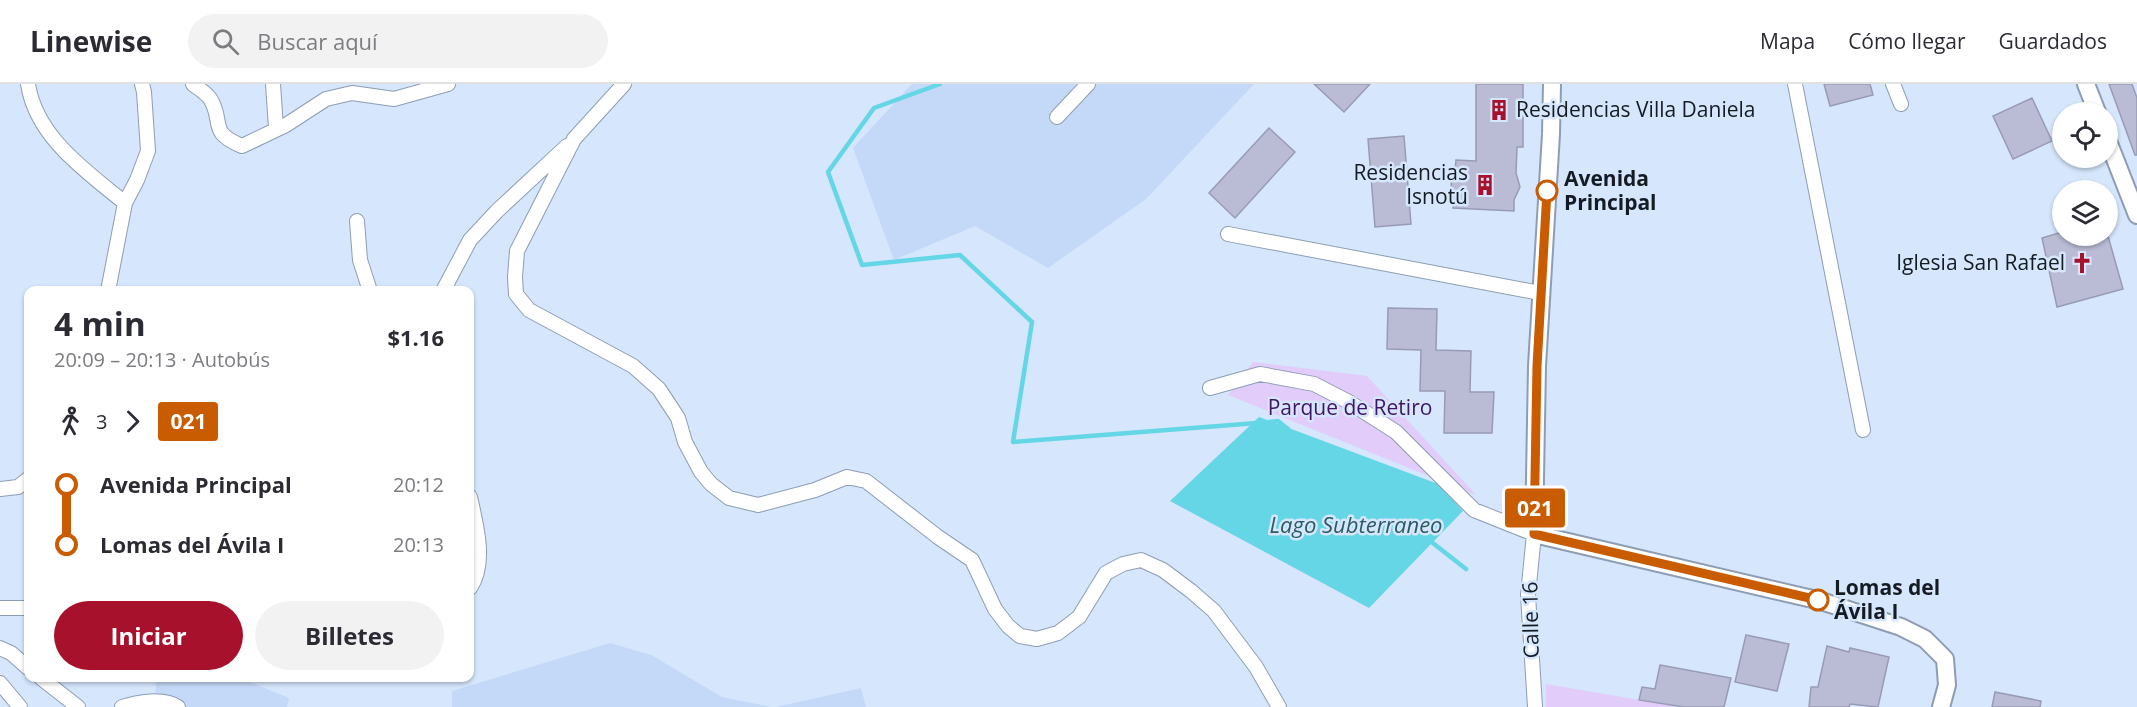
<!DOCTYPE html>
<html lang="es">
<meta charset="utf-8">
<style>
:root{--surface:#fff;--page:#f2f2f3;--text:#2b2b33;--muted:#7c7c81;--line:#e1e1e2;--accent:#a8112c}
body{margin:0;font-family:"Open Sans",sans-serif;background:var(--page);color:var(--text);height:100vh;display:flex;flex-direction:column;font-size:22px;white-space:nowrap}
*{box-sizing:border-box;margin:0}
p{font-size:20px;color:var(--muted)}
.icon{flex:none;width:33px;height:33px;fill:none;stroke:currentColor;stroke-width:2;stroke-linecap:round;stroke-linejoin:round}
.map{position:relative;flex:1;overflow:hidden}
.details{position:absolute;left:24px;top:202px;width:450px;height:396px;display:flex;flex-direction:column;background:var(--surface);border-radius:12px;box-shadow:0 2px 4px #0004}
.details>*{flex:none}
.badge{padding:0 12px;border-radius:4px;font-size:21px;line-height:39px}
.fabs{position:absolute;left:2052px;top:18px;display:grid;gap:12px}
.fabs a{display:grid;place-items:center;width:66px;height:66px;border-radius:50%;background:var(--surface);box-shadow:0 2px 4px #0004;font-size:30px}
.map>.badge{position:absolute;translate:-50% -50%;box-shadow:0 0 0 3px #fff}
.legs{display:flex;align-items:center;gap:9px;height:66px;padding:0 30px;font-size:20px}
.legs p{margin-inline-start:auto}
.summary{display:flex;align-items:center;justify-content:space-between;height:102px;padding:0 30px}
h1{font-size:33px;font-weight:700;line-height:45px}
.button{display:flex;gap:12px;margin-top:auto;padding:12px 30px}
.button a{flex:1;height:69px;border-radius:36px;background:var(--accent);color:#fff;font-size:24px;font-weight:700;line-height:69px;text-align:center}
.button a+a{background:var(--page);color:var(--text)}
ul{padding:0 30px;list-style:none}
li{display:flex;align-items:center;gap:21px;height:60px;font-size:22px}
li i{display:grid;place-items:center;width:9px;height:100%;margin:0 8px;background:currentColor}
li i::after{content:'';width:15px;height:15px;margin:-8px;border:4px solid;border-radius:50%;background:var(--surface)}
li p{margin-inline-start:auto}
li:first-child i{background:linear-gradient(#0000 50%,currentColor 0)}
li:last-child i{background:linear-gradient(currentColor 50%,#0000 0)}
header{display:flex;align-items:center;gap:36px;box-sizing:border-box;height:84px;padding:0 30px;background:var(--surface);border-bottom:2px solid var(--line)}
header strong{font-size:28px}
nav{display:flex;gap:33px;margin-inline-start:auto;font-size:21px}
.search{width:420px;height:54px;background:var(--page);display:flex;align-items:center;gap:15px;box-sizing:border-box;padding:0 21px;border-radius:33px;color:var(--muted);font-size:22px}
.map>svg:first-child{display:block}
.built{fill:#c4d9f7}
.green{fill:#e1ccfa}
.water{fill:#64d6e5}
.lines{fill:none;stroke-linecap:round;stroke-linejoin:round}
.stream{stroke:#64d6e5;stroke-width:4.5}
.building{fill:#babcd6;stroke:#999bb5;stroke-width:1.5}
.minor-casing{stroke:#8d9db3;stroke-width:16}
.tertiary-casing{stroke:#8d9db3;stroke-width:20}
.minor{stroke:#fff;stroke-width:14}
.tertiary{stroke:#fff;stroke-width:16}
.line-1-casing{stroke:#fff;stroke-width:14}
.line-1{stroke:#c95b00;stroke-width:9}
.stop-1-dot{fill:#fff;stroke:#c95b00;stroke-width:3}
.labels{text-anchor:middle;stroke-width:5;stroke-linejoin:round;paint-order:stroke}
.poi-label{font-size:21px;fill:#151b23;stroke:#d5e6fd;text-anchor:end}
.stop-label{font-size:21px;font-weight:bold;fill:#151b23;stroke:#d5e6fd;text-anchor:start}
.park-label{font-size:21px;fill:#431466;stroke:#d5e6fd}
.street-label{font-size:21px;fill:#151b23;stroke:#d5e6fd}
.water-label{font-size:22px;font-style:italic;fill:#2b5c63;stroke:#d5e6fd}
</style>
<header>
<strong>Linewise</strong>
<div class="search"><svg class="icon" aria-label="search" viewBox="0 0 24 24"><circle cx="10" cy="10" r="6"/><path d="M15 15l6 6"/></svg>Buscar aquí</div>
<nav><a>Mapa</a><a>Cómo llegar</a><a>Guardados</a></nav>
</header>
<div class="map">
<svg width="2137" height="623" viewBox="0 0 2137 623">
<rect width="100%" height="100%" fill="#d5e6fd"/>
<path class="built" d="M912 0H1254L1146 115 1048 184 975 142 894 176 853 64Z
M610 559 651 571 722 613 771 623H452V607Z
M166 594H240L289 614 287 623H155L156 598Z
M861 604 866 623H776Z"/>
<path class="green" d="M1253 278 1367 292 1476 411 1228 311Z
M1546 600 1681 623H1546Z"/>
<path class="water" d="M1259 333 1438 400 1463 427 1369 524 1170 417Z"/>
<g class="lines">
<path class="stream" d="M940 0 874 24 828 88 862 181 960 171 1032 238 1013 358 1257 339
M1269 338 1278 337 1288 345
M1429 456 1466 485"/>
</g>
<path class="building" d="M1314 0H1370L1344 28Z
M1476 0H1523V63H1517L1516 89 1520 103 1514 116V127L1453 124 1454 113 1451 100 1455 86 1456 76 1476 77Z
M1824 0H1870L1873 11 1830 22Z
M2109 0H2132L2137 14V71H2135Z
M2032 14 2052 57 2013 75 1993 32Z
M1269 44 1295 68 1235 134 1209 109Z
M1404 52 1411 140 1375 143 1368 55Z
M2062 148V152H2108L2123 205 2057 223 2042 154Z
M1388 224 1437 225 1436 266 1471 267 1470 308H1494L1492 349H1444L1445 307H1420L1421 266 1387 265Z
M1746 551 1789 560 1777 607 1735 598Z
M1827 562 1849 568 1850 564 1889 573 1878 623 1850 620 1849 623H1809L1811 603H1818Z
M1660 581 1731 594 1724 623H1684L1639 616 1642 603 1655 605Z
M1995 608 2041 617 2040 623H1992Z"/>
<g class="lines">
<defs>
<path id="minor" d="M28 0C36 53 86 87 125 119
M193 0C199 5 207 9 211 16 224 39 208 48 242 62L286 41 326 15 352 9 394 15 448 0
M273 0 276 44
M624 0 574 55 517 167 515 193 516 210 529 226 633 282 659 305 678 334 685 358 701 388 711 400 729 414 758 421 815 406 847 393 866 397 938 453 972 476 995 525 1008 542 1020 552 1037 555 1058 549 1079 533 1106 489 1123 480 1141 476 1163 486 1191 507 1214 527 1256 583 1279 623
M1795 0 1863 346
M1893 0 1901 20
M1057 33 1088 0
M357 137 360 176 370 207
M1228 150 1540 209
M108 207 125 119 137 96 148 67 144 8 142 0
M443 207 470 156 497 127 567 62
M1210 304 1260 290 1314 300 1349 318 1396 348 1474 426 1534 450 1528 511 1535 623
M0 405 18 403 28 395
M470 413C476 440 487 479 470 504
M0 524H28
M0 564 11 569 28 584
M41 594 78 623
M0 599 20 623
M122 623C137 618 163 613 178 623"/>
<path id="tertiary" d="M1552 0 1551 50 1537 282 1534 450 1821 517 1901 543 1925 555 1945 575 1947 601 1941 623
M2086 0 2097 28
M2108 57 2137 131"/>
</defs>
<use href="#minor" class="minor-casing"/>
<use href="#tertiary" class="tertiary-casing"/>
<use href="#minor" class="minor"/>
<use href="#tertiary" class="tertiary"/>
</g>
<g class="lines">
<defs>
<path id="line-1" d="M1547 107 1537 282 1534 450 1818 516"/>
</defs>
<use href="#line-1" class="line-1-casing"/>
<use href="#line-1" class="line-1"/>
</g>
<defs>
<symbol id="building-bare" viewBox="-9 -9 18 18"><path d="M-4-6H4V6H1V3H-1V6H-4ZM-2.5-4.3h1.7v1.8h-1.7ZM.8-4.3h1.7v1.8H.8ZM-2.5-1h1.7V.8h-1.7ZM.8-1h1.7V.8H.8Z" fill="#a8112c" stroke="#d5e6fd" stroke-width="2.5" paint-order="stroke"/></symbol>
<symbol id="church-bare" viewBox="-9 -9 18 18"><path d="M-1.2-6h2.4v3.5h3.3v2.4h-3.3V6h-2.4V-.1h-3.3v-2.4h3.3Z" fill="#a8112c" stroke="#d5e6fd" stroke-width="2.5" paint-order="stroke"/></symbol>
</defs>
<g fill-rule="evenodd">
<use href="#building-bare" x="1484" y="11" width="30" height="30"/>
<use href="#building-bare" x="1470" y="86" width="30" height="30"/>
<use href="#church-bare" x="2067" y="164" width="30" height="30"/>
</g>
<g class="stop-1-dot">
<circle cx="1547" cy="107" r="10"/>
<circle cx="1818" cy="516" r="10"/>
</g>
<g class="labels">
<g class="poi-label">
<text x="1516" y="33" text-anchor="start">Residencias Villa Daniela</text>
<text x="1468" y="96">Residencias<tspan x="1468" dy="24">Isnotú</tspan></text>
<text x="2065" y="186">Iglesia San Rafael</text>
</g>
<g class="stop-label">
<text x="1564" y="102">Avenida<tspan x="1564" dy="24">Principal</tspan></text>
<text x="1834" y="511">Lomas del<tspan x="1834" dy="24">Ávila I</tspan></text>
</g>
<g class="park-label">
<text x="1350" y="331">Parque de Retiro</text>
</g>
<g class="street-label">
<text transform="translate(1531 536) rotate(-91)" y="7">Calle 16</text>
</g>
<g class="water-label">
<text x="1356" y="449">Lago Subterraneo</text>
</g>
</g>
</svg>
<div class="fabs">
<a><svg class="icon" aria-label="locate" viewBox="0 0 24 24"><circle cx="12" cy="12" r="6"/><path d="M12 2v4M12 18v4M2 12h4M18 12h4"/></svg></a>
<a><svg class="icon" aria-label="layers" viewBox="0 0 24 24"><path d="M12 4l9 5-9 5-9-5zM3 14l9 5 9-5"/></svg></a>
</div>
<b class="badge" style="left:1535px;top:424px;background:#c95b00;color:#fff">021</b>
<section class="details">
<div class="summary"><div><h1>4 min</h1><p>20:09 – 20:13 · Autobús</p></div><b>$1.16</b></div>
<div class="legs"><svg class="icon" aria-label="walk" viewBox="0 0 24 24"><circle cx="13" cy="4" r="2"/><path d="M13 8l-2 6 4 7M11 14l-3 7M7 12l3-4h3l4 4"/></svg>3<svg class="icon" aria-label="forward" viewBox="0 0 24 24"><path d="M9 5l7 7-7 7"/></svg><b class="badge" style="background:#c95b00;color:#fff">021</b></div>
<ul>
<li><i style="color:#c95b00"></i><b>Avenida Principal</b><p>20:12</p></li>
<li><i style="color:#c95b00"></i><b>Lomas del Ávila I</b><p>20:13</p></li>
</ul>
<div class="button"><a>Iniciar</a><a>Billetes</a></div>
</section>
</div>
